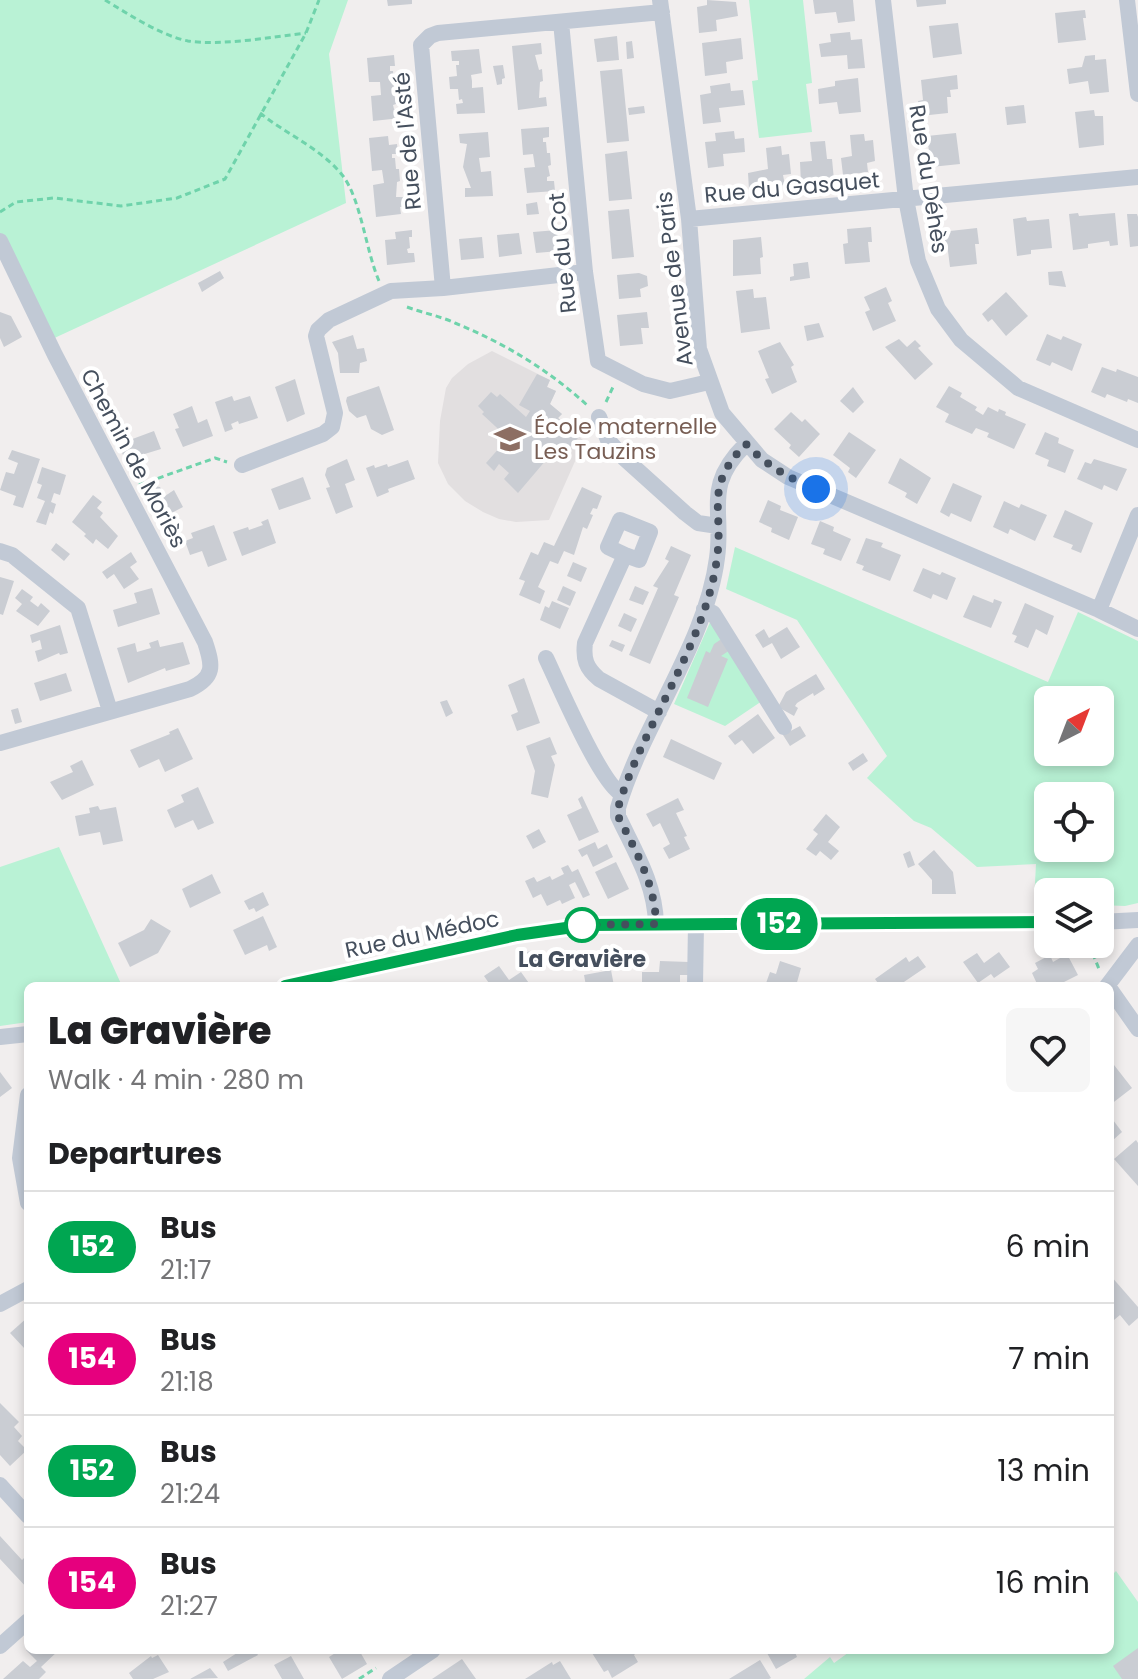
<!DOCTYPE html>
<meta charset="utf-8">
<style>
:root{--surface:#fff;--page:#f6f6f6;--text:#202124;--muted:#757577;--line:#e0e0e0}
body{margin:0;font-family:Poppins,sans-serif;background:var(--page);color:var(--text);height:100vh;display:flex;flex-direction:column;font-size:30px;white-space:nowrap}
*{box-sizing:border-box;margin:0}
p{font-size:26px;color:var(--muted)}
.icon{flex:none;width:44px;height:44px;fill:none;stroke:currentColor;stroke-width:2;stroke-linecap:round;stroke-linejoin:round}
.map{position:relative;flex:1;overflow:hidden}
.sheet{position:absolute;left:24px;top:982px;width:1090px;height:672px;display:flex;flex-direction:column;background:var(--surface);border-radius:12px;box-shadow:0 4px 12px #0003}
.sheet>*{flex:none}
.badge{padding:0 16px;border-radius:26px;font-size:28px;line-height:52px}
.needle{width:52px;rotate:42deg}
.controls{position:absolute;left:1034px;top:686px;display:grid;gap:16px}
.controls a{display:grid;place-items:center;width:80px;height:80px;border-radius:12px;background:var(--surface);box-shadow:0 4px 12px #0003;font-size:40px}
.you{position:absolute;width:40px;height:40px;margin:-20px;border:6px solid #fff;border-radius:50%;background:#1a73e8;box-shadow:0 0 0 12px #1a73e833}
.map>.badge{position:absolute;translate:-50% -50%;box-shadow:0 0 0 4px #fff}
h2{padding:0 24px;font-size:30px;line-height:72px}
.round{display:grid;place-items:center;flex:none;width:84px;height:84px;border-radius:12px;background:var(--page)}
.head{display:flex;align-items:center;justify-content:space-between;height:136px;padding:0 24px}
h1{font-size:38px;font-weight:800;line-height:60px}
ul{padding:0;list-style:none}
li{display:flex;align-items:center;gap:24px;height:112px;padding:0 24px;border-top:2px solid var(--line)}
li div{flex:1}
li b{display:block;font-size:30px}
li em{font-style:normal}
li .badge{min-width:88px;font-weight:700;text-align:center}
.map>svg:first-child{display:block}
.education{fill:#e2dfe0}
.green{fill:#b9f2d5;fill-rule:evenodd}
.building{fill:#cacdd3}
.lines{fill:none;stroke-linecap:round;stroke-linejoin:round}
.path{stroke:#6fd3ab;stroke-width:3;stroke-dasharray:6 4;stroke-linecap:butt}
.minor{stroke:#c1c9d5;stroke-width:16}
.line-casing{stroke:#fff;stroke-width:18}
.line{stroke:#00a651;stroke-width:12}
.walk{stroke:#454f5d;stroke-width:8;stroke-dasharray:0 14.4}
.stop-dot{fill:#fff;stroke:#00a651;stroke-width:4}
.labels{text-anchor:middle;stroke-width:8;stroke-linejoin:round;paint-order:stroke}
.street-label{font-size:22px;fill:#454f5d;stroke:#fff}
.education-label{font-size:22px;fill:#785e54;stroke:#fff;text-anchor:start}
.stop-label{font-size:22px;font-weight:bold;fill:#454f5d;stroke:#fff}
</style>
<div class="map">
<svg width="1138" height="1679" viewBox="0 0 1138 1679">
<rect width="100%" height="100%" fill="#f1eeee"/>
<path class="education" d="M492 351 550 380 547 387 556 391 550 404 562 414 558 418 584 441 549 520 516 522 499 519 483 512 465 501 448 484 438 463 440 421 446 388 452 378 468 364Z"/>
<path class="green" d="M0 0H348L329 54 346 203 48 341 0 241Z
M749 0H803L812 83 806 84 812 132 759 138 752 81 758 80Z
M735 547 1048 682 1078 612 1138 641V903L1125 906 1100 905V892H1048V901H1034L1036 864 977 867 931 828 914 821 867 778 887 756 797 620 726 589ZM1048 700H1100V752H1048ZM1048 796H1100V848H1048Z
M711 620 762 701 725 726 674 704Z
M59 847 122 986H28V1022L0 1026V867Z
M1116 1571 1138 1602V1679H804L830 1657 834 1663 852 1650H1110V1577Z"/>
<path class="building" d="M387 0H412V4L388 6Z
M707 0 736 2 738 16 716 20 717 31 699 33 697 7 707 5Z
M813 0H853L855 21 838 23 836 12 815 14Z
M916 0H946V4L917 7Z
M1085 10 1086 18H1083L1086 40 1058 43 1055 13Z
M958 23 962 54 933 58 929 26Z
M850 32 851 40 862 39 865 68 848 69 847 55 821 57 819 44 831 42 830 34Z
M617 36 619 60 597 62 594 39Z
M741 38 743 59 726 62 727 73 705 76 702 43Z
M632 41 634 58 627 59 626 42Z
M541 43 542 54 535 55 539 70 542 69 543 81 540 82 539 98 546 97 547 106 518 110 512 46Z
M479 49 482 73 471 75 472 81V88L483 87 485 113 457 114 456 104 463 103 462 99 459 100 458 89H450L449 77 457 76 456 65H459V61H452L451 51Z
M394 55 395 66H390V71H393L394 82 397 81 398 93H394L396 104 393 105 394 109H400L401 118 373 121 371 96 381 95 380 82H369L367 58Z
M1095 55V60L1106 59 1109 92 1090 94 1088 81 1069 84 1067 69 1082 67 1085 56Z
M503 65 505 78 502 79V84L497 85 493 66Z
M622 69 629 141 607 143 600 71Z
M957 75 958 89 950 90 951 97H947L948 113 920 116 918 101 923 100 921 80Z
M858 78 861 112 839 114 837 102 819 104 818 89 835 86V81Z
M730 83 731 91 743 90 745 105 719 108 721 122 703 124 700 95 711 93 710 86Z
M1024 105 1026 123 1007 125 1005 107Z
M644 106 645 113 629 115 628 108Z
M1094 110 1095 116H1103L1104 145 1079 148 1075 112Z
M549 127V137L543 138V142H546L547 153H550L551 165 548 166 550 176 547 177V181H554L555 191 527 193 524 168 535 167 533 154 523 155 521 129Z
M734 131 735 139 744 138 745 152 723 154 724 166 708 168 705 142 716 141 715 133Z
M488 132 490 157 479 158 481 172 491 171 493 196 465 197V188H471L463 167 467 144 460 143 459 134Z
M956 133 960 164 931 167 927 136Z
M864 134 865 141 873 140 875 161 867 163 868 172 843 175 841 158 852 156 850 135Z
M388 136 389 145 397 144 398 154H392V158H395L396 169H399L400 181 397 182 396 197H403L404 207H400L401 214 376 217 373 185 384 183 382 170 372 171 369 138Z
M825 141 827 159H832L834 180 801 184 800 162 812 161 810 142Z
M781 146 782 155 789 154 791 174 783 175 785 185 749 190 748 173 768 169 766 148Z
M627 151 632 199 609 201 605 154Z
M537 202 539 214 527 215 526 204Z
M629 209 634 257 612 259 608 211Z
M1078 213 1079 216 1115 213 1118 245 1110 246 1109 241 1088 244V248L1073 250 1069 214Z
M1127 214H1137L1138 217V246L1130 247Z
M1026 217 1027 221 1049 219 1052 248 1031 250V254L1017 256 1013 219Z
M871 227 872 242H868L870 262 845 264 843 244 848 243 847 229Z
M977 228 979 244H975L977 264 950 267 947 243H942L941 232Z
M412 230V237H409L410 248 407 249 408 253H414L415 262 387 265 385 240 396 239 395 232Z
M557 230 559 251 536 253 533 232Z
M519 233 522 254 499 257 497 235Z
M482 237 484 258 461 260 459 239Z
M761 237 763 257 760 258 761 274 733 276V240Z
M808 262 810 278 790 281V277L794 276 793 264Z
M220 271 224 278 202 292 198 283Z
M1062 271 1066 287 1049 285 1048 272Z
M639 273 647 276 648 286 640 289 641 297 619 299 617 275Z
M886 287 892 301 888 303 896 321 873 331 865 312 870 310 864 297Z
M753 289 754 298 766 297 770 329 741 333 736 291Z
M1006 292 1028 316 1006 336 992 319 988 322 982 314Z
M0 312 11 316 22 337 4 347 0 338Z
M647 312 649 328H641L643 344 620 346 617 315Z
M819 323 824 337 807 341 804 326Z
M1047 334 1061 340 1063 336 1082 344 1072 371 1052 362 1050 366 1036 360Z
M353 335 357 349 364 348 367 361 360 363 359 373H340L338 353 332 342Z
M899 339 907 347 915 340 921 346 918 348 933 364 915 380 885 347Z
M780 342 794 365 791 367 797 382 772 394 765 379 769 378 758 351Z
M1102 367 1116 372 1117 369 1138 377V403L1128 399 1127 402 1107 394 1105 398 1091 392Z
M537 374 550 380 547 387 556 391 550 404 562 414 558 418 579 437 565 452 558 446 518 493 504 479 509 473 499 464 494 471 486 463 508 438 482 414 484 412 478 406 491 392 497 397 500 394 526 417 530 411 519 405Z
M295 379 305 414 287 422 275 387Z
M379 386 394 430 382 435 371 429 366 415 357 418 349 411 346 401 347 397Z
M949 386 962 393 960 397 977 407 975 410 983 415 988 407 998 412 999 409 1006 412 1005 415 1026 424 1014 449 987 437 989 433 976 428 972 434 945 422 949 414 936 407Z
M853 387 864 402 853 413 840 401Z
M232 396 234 401 250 396 258 418 239 424 238 421 231 424 233 429 225 432 215 402Z
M192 406 198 423 207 419 213 436 183 447 175 429 179 428 173 414Z
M791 412 802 422 805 419 820 434 799 457 789 448 791 445 774 429Z
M154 431 161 449 125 460 117 440 126 437 127 441Z
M849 432 876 450 856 478 848 472 850 468 833 455Z
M1045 432 1059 438 1058 443 1074 450 1065 473 1047 466 1049 460 1035 454Z
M12 450 40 459 23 508 13 505 16 496 0 490 6 472 14 474 18 463 8 459Z
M900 458 931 478 917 504 905 497 907 493 888 483Z
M347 459 355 480 345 484 353 507 336 514 326 488 330 487 325 475 327 468Z
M1094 459 1127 469 1117 491 1104 485 1102 490 1077 479 1085 462 1091 464Z
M408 460 415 479 388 489 389 492 377 497 366 468 374 465 375 468 387 464 388 467Z
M42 467 66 475 60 495 54 493 51 502 56 504 53 514 50 512 46 525 36 522 45 501 37 498 42 485 37 483Z
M303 477 311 499 279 510 271 489Z
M953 483 982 496 971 522 951 513 949 517 940 512Z
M154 486 160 487 165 496 174 490 183 507 160 519 143 492Z
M582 487 602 496 597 509 593 508 590 514 593 515 587 529 583 527 574 555 564 551 558 564 550 561 538 587 545 591 540 604 519 595 525 581 519 579 531 552 538 555 544 542 554 546Z
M93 495 102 502 97 508 103 513 100 517 118 536 108 549 96 539 93 544 84 536 86 534 72 522Z
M768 500 781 506 780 510 798 517 789 540 771 532 772 528 759 522Z
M1004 501 1019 508 1021 504 1047 515 1035 541 1010 529 1008 534 993 527Z
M1065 510 1093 523 1081 553 1071 549 1073 545 1053 537Z
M268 519 276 543 242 556 233 532 248 527 249 530 263 525 261 522Z
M820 521 834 527 833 531 851 539 841 561 823 554 825 549 811 544Z
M214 525 227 560 208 567 202 551 190 555 185 541 193 538 191 533Z
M866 538 883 543 881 547 901 555 890 581 862 570 864 566 856 563Z
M56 543 70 554 64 561 51 550Z
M671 546 691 555 674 595 679 597 650 664 629 655 658 588 653 586 669 561 665 559Z
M131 552 137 562 130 567 139 579 124 589 114 574 107 579 102 572Z
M573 562 587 568 581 582 567 576Z
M923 568 940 575 942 572 956 578 947 600 933 594 931 599 913 591Z
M0 577 14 581 3 615 0 614Z
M563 586 576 592 570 606 557 600Z
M635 586 649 592 643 605 629 600Z
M152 588 160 614 118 627 113 610 137 603 134 593Z
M22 589 33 597 30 601 38 607 41 603 50 611 38 626 16 611 22 604 15 598Z
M973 595 993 603 994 599 1002 602 991 628 963 617Z
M552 601 569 608 560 629 540 620 545 606 549 608Z
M1025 603 1054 616 1047 635 1036 629 1028 648 1014 642 1017 636 1012 634Z
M624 613 637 619 631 632 618 626Z
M60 625 68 653 60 655 59 653 38 662 35 651 42 649 40 640 32 643 30 635Z
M787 627 800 647 781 659 772 643 763 648 755 635 764 629 769 638Z
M723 638 730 650 721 656 728 659 708 707 687 698 706 651 710 653 714 644Z
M158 640 160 647 183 642 190 664 166 671 165 668 128 683 117 648 135 643 137 652 151 648 149 643Z
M612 640 625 645 622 652 609 646Z
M66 673 72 691 40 701 34 683Z
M816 674 825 689 814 696 813 693 797 703 795 706 798 708 794 716 778 707 786 692Z
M524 678 540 723 517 731 511 715 518 712 508 685Z
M447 700 453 713 446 717 440 702Z
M18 708 22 722 15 724 11 710Z
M758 714 775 738 753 754 742 740 735 745 728 736Z
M800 726 806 736 790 746 783 735Z
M178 728 193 759 165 772 159 759 139 768 130 750 170 734 169 732Z
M550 737 557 754 551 756 555 765 548 798 531 794 535 771 526 746Z
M671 739 722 763 714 780 663 757Z
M863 753 868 761 853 771 848 763Z
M82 760 94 785 62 800 50 782 73 772 70 766Z
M198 787 214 823 198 830 193 820 175 828 167 810 184 802 181 795Z
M582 796 599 832 579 841 567 815 582 808 578 799Z
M678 798 684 810 676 813 687 836 684 837 690 849 669 859 663 848 670 844 660 823 653 827 646 814Z
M98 806 100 810 116 807 123 841 103 845 100 832 79 836 75 816 90 813 89 808Z
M826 814 840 827 828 842 839 851 831 860 820 851 816 856 806 849 818 834 813 830Z
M539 829 546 842 533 849 526 836Z
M595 842 598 849 607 844 613 857 593 867 587 854 582 857 578 850Z
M934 850 953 872 956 894H932V880L918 864Z
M910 851 915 865 908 868 903 854Z
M616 862 629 889 608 899 595 872Z
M568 865 572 872 578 869 590 895 583 898 575 882 569 885 575 898 562 904 560 900 547 906 541 894 533 898 525 881 534 877 537 882 550 876 552 880 564 874 561 868Z
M212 874 221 893 190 908 182 889Z
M263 892 269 905 256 912 254 908 249 910 244 901Z
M263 916 277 947 269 951 267 945 245 955 233 930Z
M151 919 171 931 158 953 130 967 118 943 144 930Z
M531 951 537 961 531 965 522 953Z
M999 952 1010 967 994 978 991 974 978 983 963 962 977 953 984 963Z
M1067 954 1078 975 1056 986H1038L1032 973 1038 969 1035 963 1050 955 1053 962Z
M918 956 926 967 898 986H880L875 979 906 957 909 962Z
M660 961 689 962V975H680V986H642V972H659Z
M780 961 801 968 796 986H765L770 972 776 974Z
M499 966 509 980 521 972 531 986H491L484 976Z
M611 970 614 986H586L584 975Z
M1114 1065 1132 1088 1110 1105V1068Z
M0 1072 12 1088 0 1097Z
M1110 1116 1122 1132 1112 1141 1110 1139Z
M1136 1140 1138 1143V1186L1114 1159Z
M1110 1275 1138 1307V1318L1129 1326 1120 1315 1114 1320 1110 1314Z
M28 1317V1347L25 1349 10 1333Z
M0 1403 19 1422 14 1427 22 1436 18 1441 27 1450 10 1466 0 1455Z
M0 1536 22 1560 28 1554V1589L0 1559Z
M1138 1648V1679H1122L1113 1666Z
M26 1650H59L41 1667 46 1672 39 1679H3L23 1661 30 1667 37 1661Z
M236 1650H255L258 1655 228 1671 223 1662 237 1653Z
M340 1650H359L367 1664 342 1679 329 1657Z
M596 1650H636L637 1652 634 1655 638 1662 612 1678 608 1670 604 1672 592 1653Z
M771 1650H794L797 1657 776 1669 767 1653Z
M158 1655 169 1672 153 1679H133L129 1673 151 1656 152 1658Z
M291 1656 304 1679H282L274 1665Z
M462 1659 476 1679H432Z
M760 1660 771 1678 769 1679H729Z
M560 1661 571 1679H525L552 1662 553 1665Z
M210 1668 218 1678 190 1679Z"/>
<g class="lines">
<path class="path" d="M105 0C128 14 162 36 188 41 223 46 271 37 306 33
M260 113C286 134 322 149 343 176 361 200 366 251 379 281
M0 212 16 202 54 198 121 206 177 198 225 179 306 33 319 0
M407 307C423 313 440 316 455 323 504 343 549 370 588 406
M606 402 613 387
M139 485 215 458 227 462
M1089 944 1099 969
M359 1679 376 1668"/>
<path class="minor" d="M660 0 689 219 699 349 722 413 762 460 788 477 1099 610 1138 629
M883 0 906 199 918 261 938 309 961 340 1018 388 1138 440
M1127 0 1138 94
M561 22 585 272 598 361 643 384 670 391 709 382
M689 219 1138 177
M0 241 55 355 205 642C213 666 215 677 190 689L0 743
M585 272 443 288 421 45 430 36 438 33 662 12
M599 417 608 440 624 458 685 513 698 523 718 526
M242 465 323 434 332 427 335 413 316 336 318 330 329 320 391 291 443 288
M0 551 12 555 78 608 110 711
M625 555 608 547 620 520 650 532 639 560 625 555 585 643C583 659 586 668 599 679L659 712
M704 609 713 613 784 727
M1099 610 1138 515
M546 658C558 683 601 785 622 794
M1100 922 1138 920
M656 924C655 883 635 852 618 816V808C642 725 706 644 717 558 724 509 703 486 746 444
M285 986 517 935 587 925 1048 922
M695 986 696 924
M1107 986 1138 945
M1110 989 1138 1029
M0 1037 28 1034
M28 1095 20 1158 28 1203
M0 1304 28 1289
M0 1485 28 1516
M0 1646 28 1621
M390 1679 433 1650"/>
</g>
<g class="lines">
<defs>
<path id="line" d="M285 986 517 935 587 925 1048 922"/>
</defs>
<use href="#line" class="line-casing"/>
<use href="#line" class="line"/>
<path class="walk" d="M582 925 656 924C655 883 636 852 618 816V808C642 726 706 643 717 558 724 509 703 487 746 444 767 466 789 478 816 489"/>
</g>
<defs>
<symbol id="school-bare" viewBox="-9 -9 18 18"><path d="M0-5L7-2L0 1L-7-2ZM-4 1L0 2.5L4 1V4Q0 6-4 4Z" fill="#8d6e63" stroke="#fff" stroke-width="2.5" paint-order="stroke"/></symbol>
</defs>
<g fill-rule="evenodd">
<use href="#school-bare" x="488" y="417" width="44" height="44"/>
</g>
<circle class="stop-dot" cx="582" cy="925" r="16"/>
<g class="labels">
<g class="street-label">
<text transform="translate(407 141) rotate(-95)" y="8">Rue de l'Asté</text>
<text transform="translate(929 179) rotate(81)" y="8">Rue du Déhès</text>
<text transform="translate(792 187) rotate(-5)" y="8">Rue du Gasquet</text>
<text transform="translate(562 253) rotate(-96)" y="8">Rue du Cot</text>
<text transform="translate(674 279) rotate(-97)" y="8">Avenue de Paris</text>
<text transform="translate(134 458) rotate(62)" y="8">Chemin de Moriès</text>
<text transform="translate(422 934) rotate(-12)" y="8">Rue du Médoc</text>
</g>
<g class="education-label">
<text x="534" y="434">École maternelle<tspan x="534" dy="25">Les Tauzins</tspan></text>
</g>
<g class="stop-label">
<text x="582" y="967">La Gravière</text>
</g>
</g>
</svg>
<div class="controls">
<a><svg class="needle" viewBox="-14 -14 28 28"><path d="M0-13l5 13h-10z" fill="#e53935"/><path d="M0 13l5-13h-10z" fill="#757577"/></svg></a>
<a><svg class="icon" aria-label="locate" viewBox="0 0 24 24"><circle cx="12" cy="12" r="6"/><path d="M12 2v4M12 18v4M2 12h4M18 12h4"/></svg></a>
<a><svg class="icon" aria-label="layers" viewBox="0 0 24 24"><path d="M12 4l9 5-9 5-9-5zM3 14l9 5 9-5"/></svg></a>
</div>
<div class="you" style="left:816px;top:489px"></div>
<b class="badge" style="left:779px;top:924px;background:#00a651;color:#fff">152</b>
<section class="sheet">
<div class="head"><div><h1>La Gravière</h1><p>Walk · 4 min · 280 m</p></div><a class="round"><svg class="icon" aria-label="heart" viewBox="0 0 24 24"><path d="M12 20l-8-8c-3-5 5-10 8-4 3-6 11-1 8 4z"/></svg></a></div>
<h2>Departures</h2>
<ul>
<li><span class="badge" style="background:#00a651;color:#fff">152</span><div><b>Bus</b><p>21:17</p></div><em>6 min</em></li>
<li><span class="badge" style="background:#e6007e;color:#fff">154</span><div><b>Bus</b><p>21:18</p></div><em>7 min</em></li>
<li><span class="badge" style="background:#00a651;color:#fff">152</span><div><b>Bus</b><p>21:24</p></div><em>13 min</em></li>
<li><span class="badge" style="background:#e6007e;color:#fff">154</span><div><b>Bus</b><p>21:27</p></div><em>16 min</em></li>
</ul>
</section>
</div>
